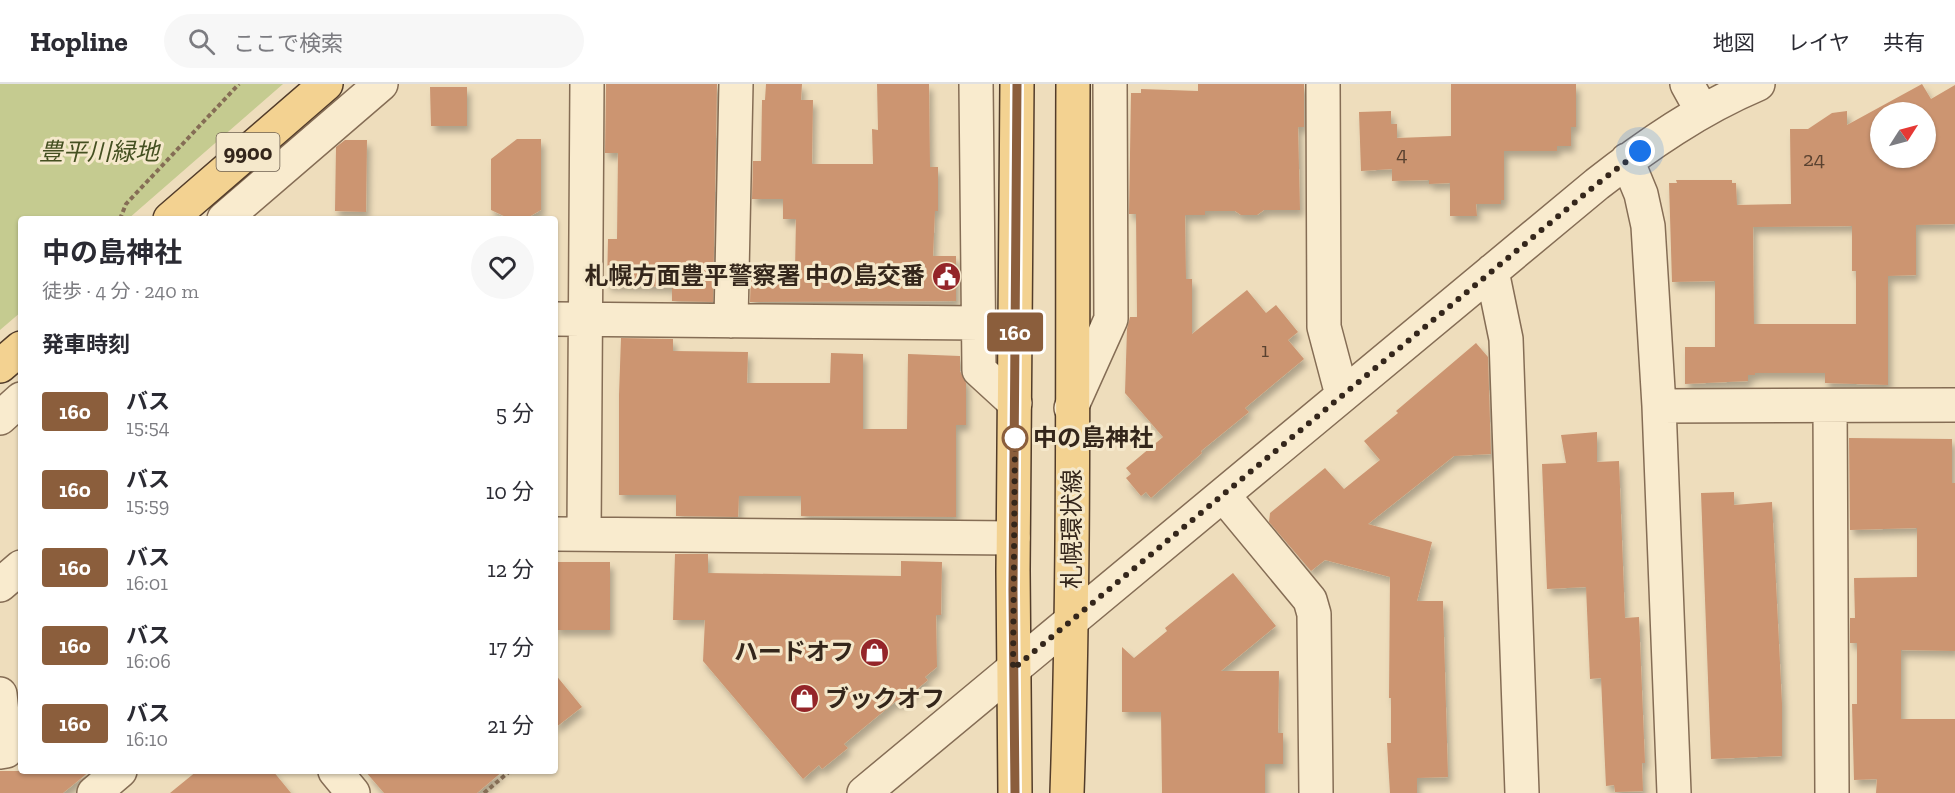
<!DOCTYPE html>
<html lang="ja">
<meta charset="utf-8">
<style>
:root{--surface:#fff;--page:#f7f7f7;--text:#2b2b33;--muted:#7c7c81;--line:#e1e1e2}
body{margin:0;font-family:"Zilla Slab","Noto Sans JP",serif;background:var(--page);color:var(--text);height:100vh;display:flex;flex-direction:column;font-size:22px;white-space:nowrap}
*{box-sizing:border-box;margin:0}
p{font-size:20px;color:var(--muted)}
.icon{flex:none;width:33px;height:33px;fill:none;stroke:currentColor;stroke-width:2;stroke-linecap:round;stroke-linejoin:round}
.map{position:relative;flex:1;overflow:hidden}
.drawer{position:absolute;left:18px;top:132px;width:540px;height:558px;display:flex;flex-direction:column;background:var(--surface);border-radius:6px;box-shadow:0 2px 4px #0004}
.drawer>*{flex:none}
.badge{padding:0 12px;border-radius:4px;font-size:21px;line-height:39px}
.needle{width:39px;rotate:54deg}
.controls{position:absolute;left:1870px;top:18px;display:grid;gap:12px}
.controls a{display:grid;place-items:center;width:66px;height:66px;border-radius:50%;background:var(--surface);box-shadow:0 2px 4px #0004;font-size:30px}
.you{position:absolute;width:30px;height:30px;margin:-15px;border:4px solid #fff;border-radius:50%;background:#1a73e8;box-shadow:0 0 0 9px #1a73e833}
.map>.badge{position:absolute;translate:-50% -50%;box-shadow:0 0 0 3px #fff}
h2{padding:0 24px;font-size:22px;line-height:54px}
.round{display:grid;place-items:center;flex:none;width:63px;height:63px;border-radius:32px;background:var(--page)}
.overview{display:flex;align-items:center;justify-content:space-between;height:102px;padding:0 24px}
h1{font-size:28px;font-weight:700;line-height:45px}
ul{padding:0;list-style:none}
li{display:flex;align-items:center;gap:18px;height:78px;padding:0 24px}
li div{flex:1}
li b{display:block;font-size:22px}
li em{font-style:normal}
li .badge{min-width:66px;font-weight:700;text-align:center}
header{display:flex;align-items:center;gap:36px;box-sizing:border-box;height:84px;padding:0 30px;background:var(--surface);border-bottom:2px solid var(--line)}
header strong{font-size:28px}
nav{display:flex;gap:33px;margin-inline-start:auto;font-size:21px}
.search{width:420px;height:54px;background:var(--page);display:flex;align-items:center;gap:15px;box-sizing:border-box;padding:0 21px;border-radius:33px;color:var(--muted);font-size:22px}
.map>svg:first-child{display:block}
.green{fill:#c5cb90}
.building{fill:#cc9571;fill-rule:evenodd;filter:url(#shadow)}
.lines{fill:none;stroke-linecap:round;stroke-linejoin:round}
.minor-casing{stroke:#856d55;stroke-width:36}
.major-casing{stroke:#523c2a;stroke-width:36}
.path{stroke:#856d55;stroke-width:4;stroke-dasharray:4.5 3;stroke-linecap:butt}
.minor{stroke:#f9ebce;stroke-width:33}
.major{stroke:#f3d291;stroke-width:33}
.line-casing{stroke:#fff;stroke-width:14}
.line{stroke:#8b5e3c;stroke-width:9}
.walk{stroke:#34261b;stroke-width:6;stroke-dasharray:0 10.8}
.stop-dot{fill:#fff;stroke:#8b5e3c;stroke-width:3}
.labels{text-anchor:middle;stroke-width:6;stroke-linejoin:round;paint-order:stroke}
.number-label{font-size:21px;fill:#5a4230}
.shield{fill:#f5e8cb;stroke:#6e6050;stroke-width:1.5}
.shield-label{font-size:22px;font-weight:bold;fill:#34261b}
.park-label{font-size:24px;font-style:italic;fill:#455021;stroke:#f5e8cb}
.poi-label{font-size:24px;font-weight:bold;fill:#34261b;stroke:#f5e8cb;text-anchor:end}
.stop-label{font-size:24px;font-weight:bold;fill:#34261b;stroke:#f5e8cb;text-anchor:start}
.street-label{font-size:24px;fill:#34261b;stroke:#f5e8cb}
</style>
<header>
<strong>Hopline</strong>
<div class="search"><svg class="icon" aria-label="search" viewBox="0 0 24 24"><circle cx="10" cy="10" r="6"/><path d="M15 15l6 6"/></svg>ここで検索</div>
<nav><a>地図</a><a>レイヤ</a><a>共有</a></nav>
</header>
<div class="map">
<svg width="1955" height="709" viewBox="0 0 1955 709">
<defs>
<filter id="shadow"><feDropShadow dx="3.5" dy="6" stdDeviation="3" flood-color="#0004"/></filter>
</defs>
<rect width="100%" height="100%" fill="#eeddbc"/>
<path class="green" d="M0 0H283L128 135H21V228L0 246Z"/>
<path class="building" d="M606 0H717L713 218 672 217V203L607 201 608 155H617L618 69H605Z
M766 0H802L801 16H813L812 80H873L872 45 878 46 877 0H929L930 83H938V127H935L933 172H956V217L750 218 751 186H795L796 135H783V115H752L753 77H761L762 16H765Z
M1198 0H1304V43H1298L1300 126H1264L1257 131H1241L1235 127H1205V131H1185L1186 195H1192V250L1247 206 1266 229 1276 221 1298 248 1288 256 1304 275 1245 324 1249 328 1201 367 1202 369 1151 414 1146 408 1141 412 1126 394 1131 390 1126 384 1163 353 1125 309 1127 245 1130 233H1137L1136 130H1129L1131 9H1141V5L1198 7Z
M1451 0H1576V43H1571V62H1557V67H1504V116H1501V120H1476L1477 132H1450V99L1429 100V96L1392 97V85L1361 87 1359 28 1391 27V40H1397V54L1451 52Z
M1922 0 1931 15 1955 1V140L1916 141V191L1888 192V301L1825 299V289H1755V291H1748V297L1685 300V263H1715V197L1672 198 1669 99H1677L1676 96H1732V99H1736L1737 121 1791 120 1790 45H1808L1832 29 1847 27V41ZM1881 28H1926V74H1881ZM1852 142V187H1856V240H1754L1753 143Z
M430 3H467V42H431Z
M517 55H541V126L527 134H508L491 126V75Z
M345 56H367L366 128 335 127 336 63Z
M621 254 673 255V267L748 268 747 299H830L831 269 863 270V345H907L908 270 960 272V287L966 299V341H956V433L801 432V412H739L738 433 676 432V411H619V311Z
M1476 259 1488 273 1491 370 1454 372 1368 440 1432 458 1417 517H1443L1448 693 1417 694V709H1390L1387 659H1391V614H1389L1390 493 1325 476 1311 487 1269 438 1270 429 1325 384 1344 405 1380 376 1364 357 1398 329 1396 327Z
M1597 348V378L1619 377 1625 534 1639 533 1645 679H1642L1643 707 1615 708 1614 701 1606 702 1601 594 1590 595 1586 503 1547 505 1542 380 1566 379 1561 351Z
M1849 354 1952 355V399H1955V567L1901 566V635H1955V709H1876L1877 695 1854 696 1852 620H1857V559H1850V534H1855L1854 494 1917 493V444L1850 446Z
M1734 408V421L1772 418 1782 620V672L1711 675 1701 409Z
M675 470H708V489L901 492V477L942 478 941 531H936L937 583 925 593 928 596 898 621 896 617 844 660 848 664 822 685 819 681 803 695 703 577 705 536H673Z
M555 478H610V546H555Z
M1233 489 1276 542 1221 587H1279L1278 649H1283V680H1265V709H1162L1161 628H1122V563L1134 574 1167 547 1165 544Z
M555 590 582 623 555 644Z
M0 687H90L63 709H0Z
M197 687H273L291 709H170Z
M365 687H503L477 709H384Z"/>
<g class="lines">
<defs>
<path id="minor" d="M976 0 979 286 1015 319
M1323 0 1324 243 1342 311
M1687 0 1702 27
M1627 76 1641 110 1648 142 1659 322 1674 709
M224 135 381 0
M1492 187 1506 255 1522 709
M555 235 979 239
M731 237 736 0
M1659 322 1955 321
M1830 322 1832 709
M1071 324 1111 235 1110 0
M0 334 21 315
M1223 411 1310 516 1314 530 1316 709
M555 450 1013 454
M584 450 587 0
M0 501 21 483
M0 610 6 667 0 668
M335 687 353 709
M94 709 120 687
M864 709 1597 100C1647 61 1699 25 1758 0"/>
<path id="major" d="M170 135 326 0
M0 282 21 264
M1015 709 1013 487 1017 0
M1067 709C1075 473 1072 236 1073 0"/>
</defs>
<use href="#minor" class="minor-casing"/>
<use href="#major" class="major-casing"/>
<path class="path" d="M120 135 126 120 239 0
M484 709 510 687"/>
<use href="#minor" class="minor"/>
<use href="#major" class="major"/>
</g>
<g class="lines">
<defs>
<path id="line" d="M1015 709 1013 506 1017 0"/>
</defs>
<use href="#line" class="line-casing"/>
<use href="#line" class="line"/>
<path class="walk" d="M1015 354 1013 585 1597 100 1640 67"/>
</g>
<defs>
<symbol id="civic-disc" viewBox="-11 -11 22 22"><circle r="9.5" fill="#942529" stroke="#f5e8cb"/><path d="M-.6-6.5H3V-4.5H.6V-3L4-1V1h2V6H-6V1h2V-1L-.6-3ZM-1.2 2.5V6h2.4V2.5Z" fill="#fff"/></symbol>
<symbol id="shop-disc" viewBox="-11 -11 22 22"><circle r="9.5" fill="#942529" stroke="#f5e8cb"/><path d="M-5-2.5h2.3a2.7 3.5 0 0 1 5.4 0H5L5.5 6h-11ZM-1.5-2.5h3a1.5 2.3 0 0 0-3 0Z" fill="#fff"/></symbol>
</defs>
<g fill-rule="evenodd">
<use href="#civic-disc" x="930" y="176" width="33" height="33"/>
<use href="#shop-disc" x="858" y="552" width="33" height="33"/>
<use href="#shop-disc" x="788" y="598" width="33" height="33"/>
</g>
<circle class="stop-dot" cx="1015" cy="354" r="12"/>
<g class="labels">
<g class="number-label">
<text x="1402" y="77">4</text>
<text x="1814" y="82">24</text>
<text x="1265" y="273">1</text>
</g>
<rect class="shield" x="216.5" y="49" width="63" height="38" rx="4.5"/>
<g class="shield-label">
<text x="248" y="76">9900</text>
</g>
<g class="park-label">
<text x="99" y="76">豊平川緑地</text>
</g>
<g class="poi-label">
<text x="925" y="200">札幌方面豊平警察署 中の島交番</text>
<text x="854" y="576">ハードオフ</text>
<text x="825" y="623" text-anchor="start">ブックオフ</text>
</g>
<g class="stop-label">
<text x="1033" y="362">中の島神社</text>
</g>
<g class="street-label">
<text transform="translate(1072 445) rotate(-90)" y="8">札幌環状線</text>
</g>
</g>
</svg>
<div class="controls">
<a><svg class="needle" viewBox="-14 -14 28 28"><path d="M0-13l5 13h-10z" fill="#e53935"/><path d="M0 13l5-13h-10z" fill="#7c7c81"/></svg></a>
</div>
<div class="you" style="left:1640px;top:67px"></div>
<b class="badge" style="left:1015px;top:248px;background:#8b5e3c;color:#fff">160</b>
<section class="drawer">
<div class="overview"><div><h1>中の島神社</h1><p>徒歩 · 4 分 · 240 m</p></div><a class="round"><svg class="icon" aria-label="heart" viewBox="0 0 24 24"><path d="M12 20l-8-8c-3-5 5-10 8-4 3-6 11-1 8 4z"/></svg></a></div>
<h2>発車時刻</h2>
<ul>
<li><span class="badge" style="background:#8b5e3c;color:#fff">160</span><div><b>バス</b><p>15:54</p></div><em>5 分</em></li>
<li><span class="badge" style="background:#8b5e3c;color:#fff">160</span><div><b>バス</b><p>15:59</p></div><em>10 分</em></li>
<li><span class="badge" style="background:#8b5e3c;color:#fff">160</span><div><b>バス</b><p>16:01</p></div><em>12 分</em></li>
<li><span class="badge" style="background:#8b5e3c;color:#fff">160</span><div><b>バス</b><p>16:06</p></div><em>17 分</em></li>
<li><span class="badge" style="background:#8b5e3c;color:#fff">160</span><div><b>バス</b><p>16:10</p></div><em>21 分</em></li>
</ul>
</section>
</div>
